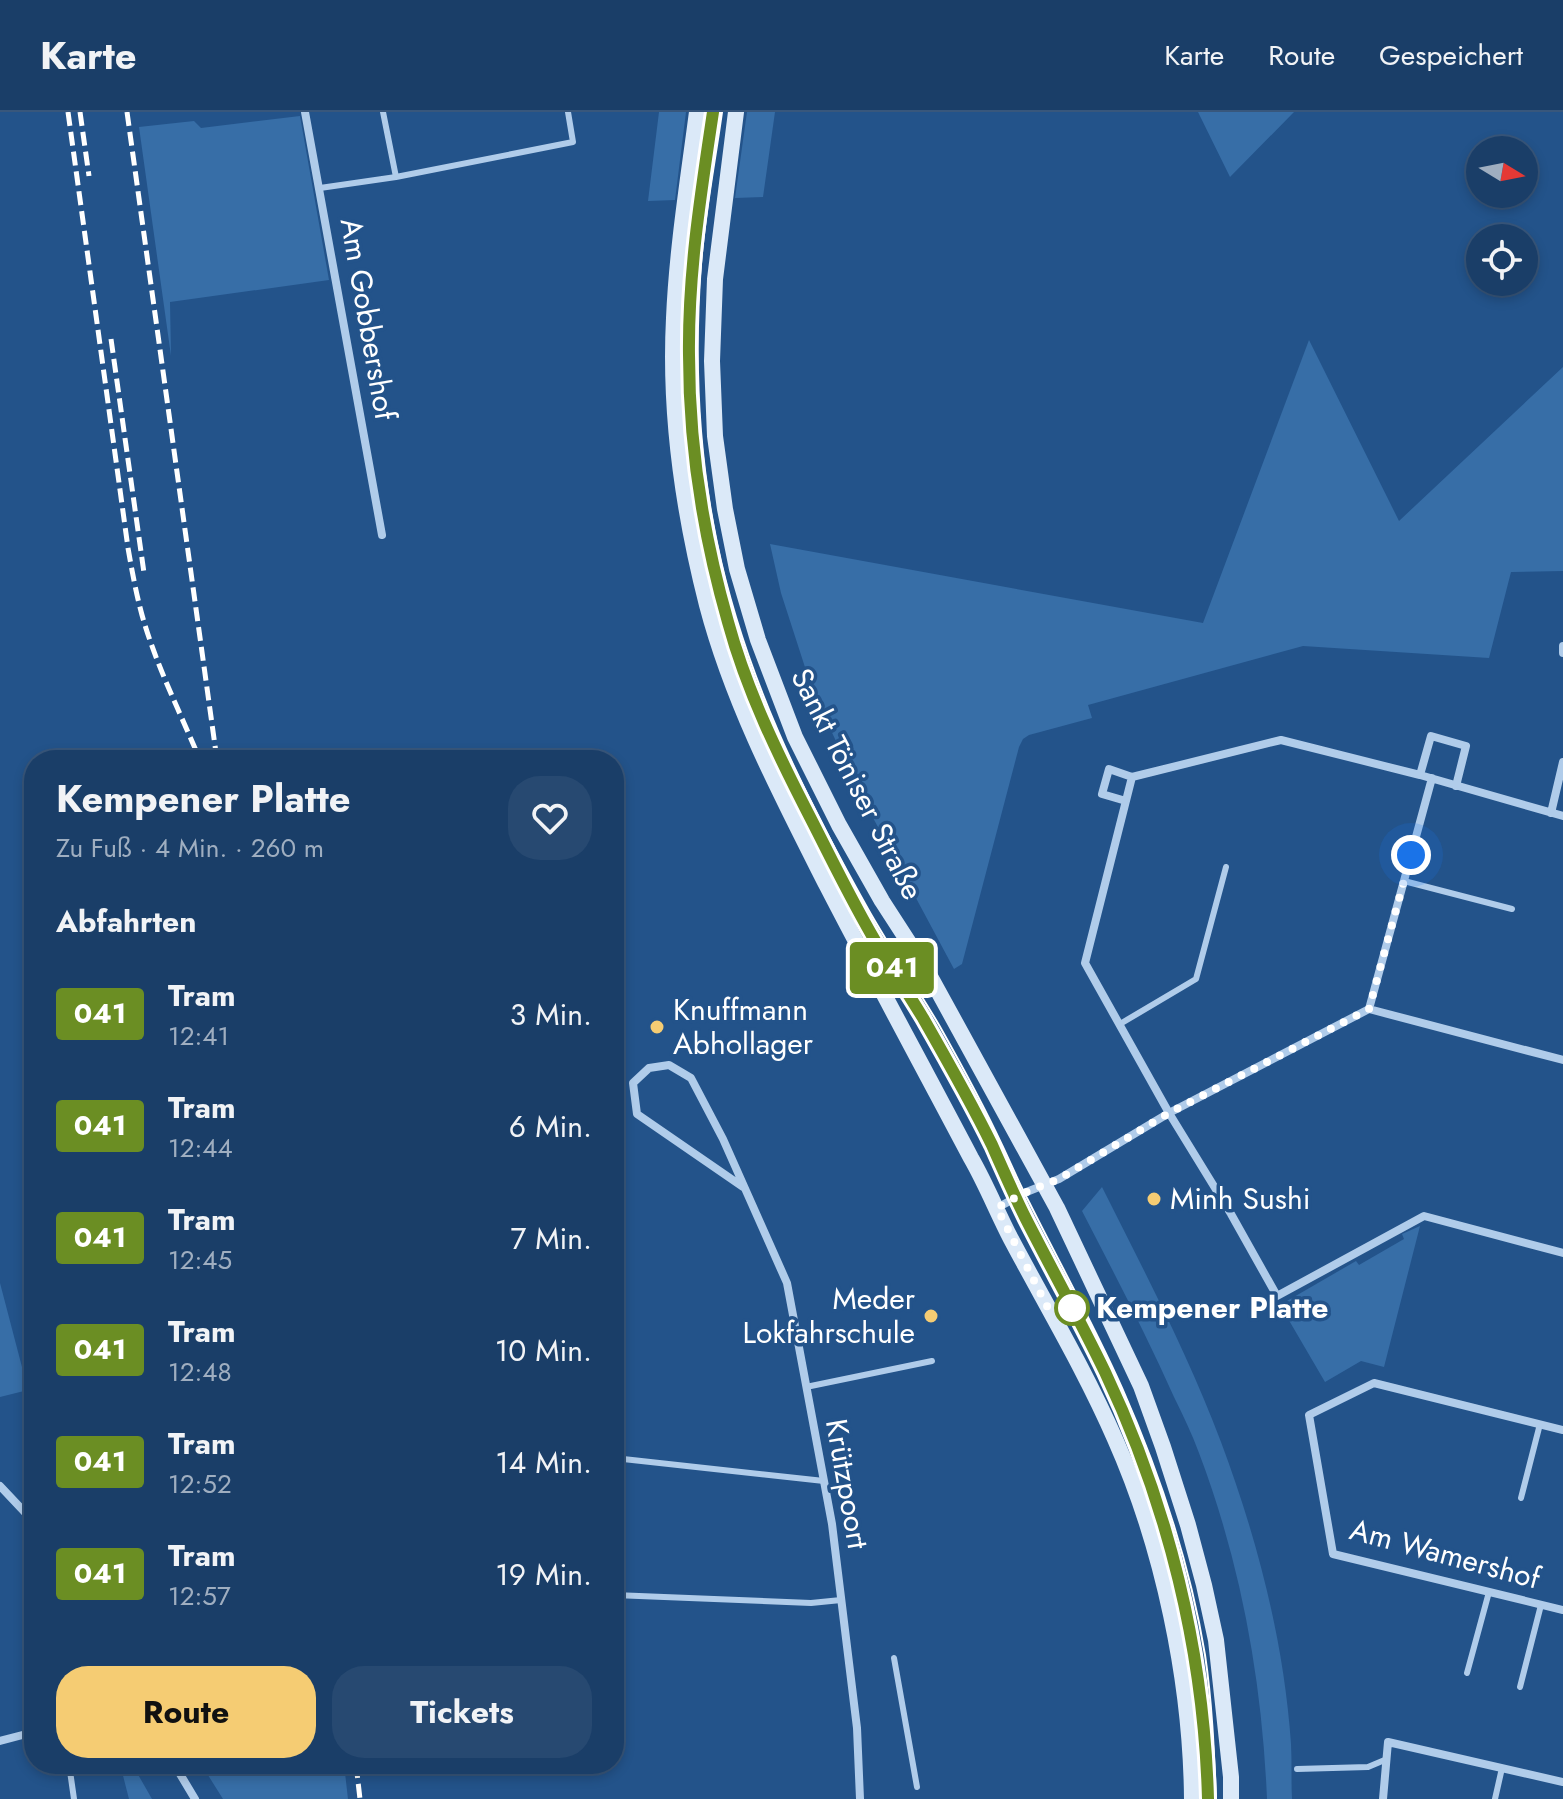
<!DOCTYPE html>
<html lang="de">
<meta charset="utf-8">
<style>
:root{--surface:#1a3e68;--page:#274971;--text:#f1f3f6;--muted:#9faec0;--line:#38577c;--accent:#f5cc73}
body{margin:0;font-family:Jost,sans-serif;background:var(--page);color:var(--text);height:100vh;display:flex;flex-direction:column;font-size:30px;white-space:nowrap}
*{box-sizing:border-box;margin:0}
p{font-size:26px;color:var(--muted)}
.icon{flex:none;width:44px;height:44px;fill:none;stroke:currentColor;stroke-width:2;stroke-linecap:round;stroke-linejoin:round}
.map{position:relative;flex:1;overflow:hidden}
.drawer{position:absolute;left:24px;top:638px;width:600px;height:1024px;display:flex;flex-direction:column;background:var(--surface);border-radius:32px;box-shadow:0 4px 12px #0003,0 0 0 2px var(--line)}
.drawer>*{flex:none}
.badge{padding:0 16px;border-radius:6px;font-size:28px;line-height:52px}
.needle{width:52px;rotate:100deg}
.tools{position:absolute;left:1466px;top:24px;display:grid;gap:16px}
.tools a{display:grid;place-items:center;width:72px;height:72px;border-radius:50%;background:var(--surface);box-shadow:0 4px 12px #0003,0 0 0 2px var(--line);font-size:40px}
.you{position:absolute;width:40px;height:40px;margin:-20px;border:6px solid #fff;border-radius:50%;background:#1a73e8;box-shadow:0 0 0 12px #1a73e833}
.map>.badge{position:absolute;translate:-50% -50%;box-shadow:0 0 0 4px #fff}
h2{padding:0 32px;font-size:30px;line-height:72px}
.round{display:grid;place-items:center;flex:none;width:84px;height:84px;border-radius:32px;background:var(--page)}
.summary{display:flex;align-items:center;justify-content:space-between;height:136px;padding:0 32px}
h1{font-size:38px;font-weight:700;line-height:60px}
.action{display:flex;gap:16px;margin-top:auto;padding:16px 32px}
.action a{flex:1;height:92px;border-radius:32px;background:var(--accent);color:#111;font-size:32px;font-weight:700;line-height:92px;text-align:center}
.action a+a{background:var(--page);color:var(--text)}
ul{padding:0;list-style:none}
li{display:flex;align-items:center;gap:24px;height:112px;padding:0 32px}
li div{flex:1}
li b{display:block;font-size:30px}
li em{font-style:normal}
li .badge{min-width:88px;font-weight:700;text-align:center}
header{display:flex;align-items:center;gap:48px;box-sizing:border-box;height:112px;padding:0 40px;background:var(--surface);border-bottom:2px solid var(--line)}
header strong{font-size:38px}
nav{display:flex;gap:44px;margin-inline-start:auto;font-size:28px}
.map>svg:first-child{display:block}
.green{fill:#376ea7}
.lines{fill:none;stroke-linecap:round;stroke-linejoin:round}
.service{stroke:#b0ccea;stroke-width:6}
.minor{stroke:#b0ccea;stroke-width:8}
.secondary{stroke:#dbe9f8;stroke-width:16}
.tram{stroke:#fff;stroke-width:2}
.rail{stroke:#fff;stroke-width:5;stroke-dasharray:14 6;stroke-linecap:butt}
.line-casing{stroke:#fff;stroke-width:18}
.line{stroke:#6b8e23;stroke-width:12}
.walk{stroke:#fff;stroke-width:8;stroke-dasharray:0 14.4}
.poi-dot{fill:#f5cc73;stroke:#23538a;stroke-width:3}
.stop-dot{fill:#fff;stroke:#6b8e23;stroke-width:4}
.labels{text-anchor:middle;stroke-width:7;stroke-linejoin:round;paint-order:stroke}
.street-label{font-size:30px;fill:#fff;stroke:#23538a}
.poi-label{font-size:30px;fill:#fff;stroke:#23538a;text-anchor:start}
.stop-label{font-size:30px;font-weight:bold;fill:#fff;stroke:#23538a;text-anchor:start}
</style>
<header>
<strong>Karte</strong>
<nav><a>Karte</a><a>Route</a><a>Gespeichert</a></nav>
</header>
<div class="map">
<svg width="1563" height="1687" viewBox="0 0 1563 1687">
<rect width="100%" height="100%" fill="#23538a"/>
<path class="green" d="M659 0H686L675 88 648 89Z
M747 0H775L763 85 735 86Z
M1198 0H1294L1230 65Z
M300 4 329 168 170 190 171 244 139 15 194 9 201 16Z
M1309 228 1399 409 1563 255V459L1511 460 1489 546 1303 534 1088 593 1092 606 1029 623 1023 627 1019 635 962 852 954 857 864 689 813 580 781 481 770 432 1203 511Z
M1102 1075C1144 1159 1188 1242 1221 1330 1257 1426 1284 1529 1291 1632 1292 1650 1291 1669 1292 1687H1267C1262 1568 1241 1452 1199 1341 1192 1322 1183 1303 1174 1285 1146 1222 1114 1161 1082 1099Z
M1420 1114 1384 1255 1361 1249 1325 1270 1280 1193 1356 1149 1359 1153 1404 1127 1402 1122Z
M0 1171 28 1278 0 1285Z
M120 1652H132L152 1687H129Z
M201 1652H344L348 1687H223Z"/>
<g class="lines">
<path class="service" d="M383 0 396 65
M320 76 396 65 573 30 568 0
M1404 769 1512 797
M1120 912 1196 867 1226 755
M30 1048 34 1061
M806 1275 932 1249
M614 1346 824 1369
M1521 1386 1540 1312
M614 1483 811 1491 841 1488
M894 1546 917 1675
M1467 1561 1489 1480
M1520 1575 1541 1493
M69 1652 74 1687
M1297 1657 1368 1655 1387 1647
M1495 1687 1502 1656"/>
<path class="minor" d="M305 0 382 423
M1563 534V541
M1420 663 1431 624 1466 634 1456 674
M1126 689 1102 682 1109 657 1132 665
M1551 701 1563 650
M1563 704 1420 663 1281 628 1132 665 1085 851 1169 1001 1231 1102 1277 1184 1424 1104 1563 1141
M1369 897 1432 666
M743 1075 637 1002 633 971 649 956 669 953 691 966 723 1027 787 1171 832 1412 857 1616 860 1687
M997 1096 1024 1081 1059 1067 1169 1001 1369 897 1563 948
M1563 1318 1374 1271 1309 1303 1333 1442 1563 1498
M0 1374 34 1410
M0 1629 34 1620
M174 1652 195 1687
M1383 1687 1388 1630 1563 1670"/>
<path class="secondary" d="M697 0C688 69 677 137 674 206 669 303 683 399 707 493 733 592 781 683 827 774 874 865 923 955 971 1046 986 1072 997 1100 1011 1127 1046 1193 1085 1258 1115 1327 1163 1435 1191 1569 1192 1687
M736 0 715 167 712 249 715 324 725 397 737 457 758 528 795 625 839 713 882 789 926 857 1057 1096 1141 1274 1163 1335 1188 1413 1204 1473 1216 1528 1231 1665V1687"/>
<path class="tram" d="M722 0C715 50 705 101 701 152 694 245 698 340 717 431 744 562 803 681 868 797 890 836 916 874 939 913 961 952 983 992 1002 1033 1011 1052 1019 1071 1029 1090 1060 1152 1094 1213 1122 1276 1159 1360 1190 1452 1205 1543 1212 1590 1214 1639 1216 1687"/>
<path class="rail" d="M68 0 128 436C132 459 136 481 142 503 156 553 180 600 200 648
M80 0 89 64
M127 0 217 648
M111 227 144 461
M356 1652 360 1687"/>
</g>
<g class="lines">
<defs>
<path id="line" d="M713 0C701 80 688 161 689 243 689 333 703 423 728 510 747 580 779 645 812 709 834 752 855 796 880 837 894 860 909 883 923 906 947 948 971 990 992 1033 1003 1058 1014 1083 1026 1107 1052 1158 1080 1208 1105 1260 1168 1393 1204 1539 1208 1687"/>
</defs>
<use href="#line" class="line-casing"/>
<use href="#line" class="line"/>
<path class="walk" d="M1072 1196 1050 1200 997 1096 1024 1081 1059 1067 1169 1001 1369 897 1411 743"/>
</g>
<g class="poi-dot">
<circle cx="657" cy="915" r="8"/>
<circle cx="1154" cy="1087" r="8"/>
<circle cx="931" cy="1204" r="8"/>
</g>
<circle class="stop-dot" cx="1072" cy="1196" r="16"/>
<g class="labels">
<g class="street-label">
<text transform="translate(368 207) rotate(80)" y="10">Am Gobbershof</text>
<text transform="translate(857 672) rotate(63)" y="10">Sankt Töniser Straße</text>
<text transform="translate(847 1372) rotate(80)" y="10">Krützpoort</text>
<text transform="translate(1445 1442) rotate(15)" y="10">Am Wamershof</text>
</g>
<g class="poi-label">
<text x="673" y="908">Knuffmann<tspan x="673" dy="34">Abhollager</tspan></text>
<text x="1170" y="1097">Minh Sushi</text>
<text x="915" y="1197" text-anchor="end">Meder<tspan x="915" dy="34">Lokfahrschule</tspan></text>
</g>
<g class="stop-label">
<text x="1096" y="1206">Kempener Platte</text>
</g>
</g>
</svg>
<div class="tools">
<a><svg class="needle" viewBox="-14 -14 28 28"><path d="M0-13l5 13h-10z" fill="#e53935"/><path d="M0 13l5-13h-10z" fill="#9faec0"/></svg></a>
<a><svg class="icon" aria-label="locate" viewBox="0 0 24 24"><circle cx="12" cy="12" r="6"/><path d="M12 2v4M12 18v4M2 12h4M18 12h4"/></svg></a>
</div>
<div class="you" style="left:1411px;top:743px"></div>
<b class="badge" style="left:892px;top:856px;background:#6b8e23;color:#fff">041</b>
<section class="drawer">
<div class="summary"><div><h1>Kempener Platte</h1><p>Zu Fuß · 4 Min. · 260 m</p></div><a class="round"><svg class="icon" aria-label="heart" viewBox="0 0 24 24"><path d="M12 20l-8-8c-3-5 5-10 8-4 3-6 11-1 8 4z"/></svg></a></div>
<h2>Abfahrten</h2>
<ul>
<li><span class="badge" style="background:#6b8e23;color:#fff">041</span><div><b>Tram</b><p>12:41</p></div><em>3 Min.</em></li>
<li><span class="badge" style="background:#6b8e23;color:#fff">041</span><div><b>Tram</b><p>12:44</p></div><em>6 Min.</em></li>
<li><span class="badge" style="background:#6b8e23;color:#fff">041</span><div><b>Tram</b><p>12:45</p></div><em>7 Min.</em></li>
<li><span class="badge" style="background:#6b8e23;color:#fff">041</span><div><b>Tram</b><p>12:48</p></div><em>10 Min.</em></li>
<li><span class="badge" style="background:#6b8e23;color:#fff">041</span><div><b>Tram</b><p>12:52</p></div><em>14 Min.</em></li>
<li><span class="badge" style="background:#6b8e23;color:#fff">041</span><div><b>Tram</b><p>12:57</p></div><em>19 Min.</em></li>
</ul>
<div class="action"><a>Route</a><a>Tickets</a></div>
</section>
</div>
